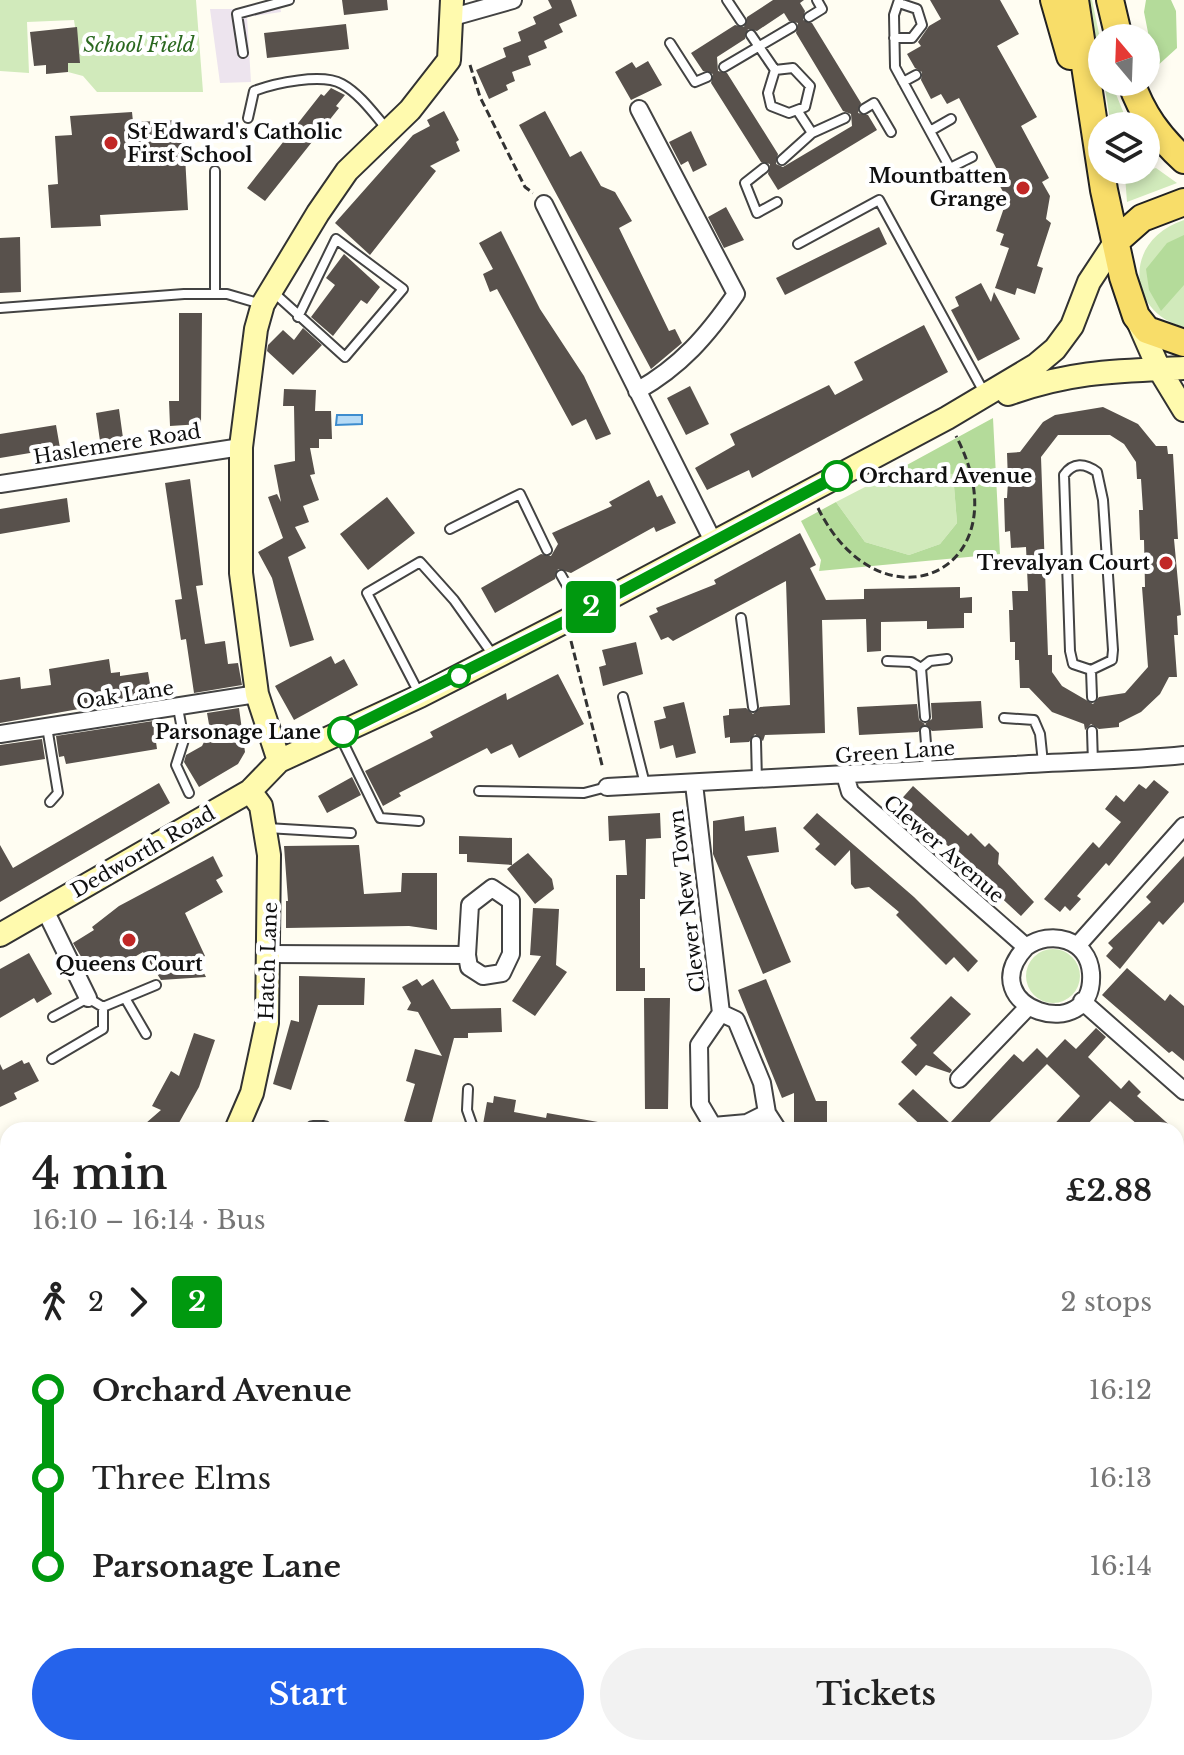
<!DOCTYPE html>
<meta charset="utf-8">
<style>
:root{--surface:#fff;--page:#f2f2f2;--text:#222;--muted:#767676;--accent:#2563eb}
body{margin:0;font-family:"Libre Baskerville",serif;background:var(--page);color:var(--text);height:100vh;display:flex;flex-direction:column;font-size:30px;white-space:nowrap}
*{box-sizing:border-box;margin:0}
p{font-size:26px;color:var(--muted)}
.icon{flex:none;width:44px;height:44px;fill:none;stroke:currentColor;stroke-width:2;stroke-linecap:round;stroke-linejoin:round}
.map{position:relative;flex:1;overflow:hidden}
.sheet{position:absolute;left:0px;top:1122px;width:1184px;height:634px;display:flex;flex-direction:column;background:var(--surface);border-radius:24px 24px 0 0;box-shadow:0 4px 12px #0003}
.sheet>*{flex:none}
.badge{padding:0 16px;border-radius:6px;font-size:28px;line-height:52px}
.needle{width:52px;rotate:341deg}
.buttons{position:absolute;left:1088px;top:24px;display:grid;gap:16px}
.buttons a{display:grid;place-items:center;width:72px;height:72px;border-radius:50%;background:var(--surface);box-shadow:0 4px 12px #0003;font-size:40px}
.map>.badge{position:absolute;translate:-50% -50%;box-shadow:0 0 0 4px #fff}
.legs{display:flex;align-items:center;gap:12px;height:88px;padding:0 32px;font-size:26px}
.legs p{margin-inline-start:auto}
.summary{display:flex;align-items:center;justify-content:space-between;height:136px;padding:0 32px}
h1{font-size:44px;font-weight:600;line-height:60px}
.button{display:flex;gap:16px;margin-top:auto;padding:16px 32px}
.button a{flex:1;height:92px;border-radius:48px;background:var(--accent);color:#fff;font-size:32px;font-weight:600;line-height:92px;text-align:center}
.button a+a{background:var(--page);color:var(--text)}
ul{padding:0 32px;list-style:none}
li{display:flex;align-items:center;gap:28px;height:88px;font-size:30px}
li i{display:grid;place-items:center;width:12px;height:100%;margin:0 10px;background:currentColor}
li i::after{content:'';width:20px;height:20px;margin:-10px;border:6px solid;border-radius:50%;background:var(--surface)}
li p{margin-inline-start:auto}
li:first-child i{background:linear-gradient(#0000 50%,currentColor 0)}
li:last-child i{background:linear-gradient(currentColor 50%,#0000 0)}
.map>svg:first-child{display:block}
.industrial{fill:#ede4ee}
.green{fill:#d1eabb}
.forest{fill:#b4db9a}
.pitch{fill:#e3f1cd}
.water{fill:#b7dbf6;stroke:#3d8cce;stroke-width:2}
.building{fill:#58514c;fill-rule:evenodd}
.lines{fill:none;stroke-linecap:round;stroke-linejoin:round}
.lane-casing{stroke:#434343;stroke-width:12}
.street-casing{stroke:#434343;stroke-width:20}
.secondary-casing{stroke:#323232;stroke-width:26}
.primary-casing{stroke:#212121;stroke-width:30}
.path{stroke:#323232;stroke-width:3;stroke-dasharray:8 4;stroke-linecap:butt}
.lane{stroke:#fff;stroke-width:8}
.street{stroke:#fff;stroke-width:16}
.secondary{stroke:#fffaae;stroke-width:22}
.primary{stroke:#f8dd69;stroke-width:26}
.line-1-casing{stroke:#fff;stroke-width:18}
.line-1{stroke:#00990f;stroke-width:12}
.poi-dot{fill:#c12726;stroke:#fff;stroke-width:3}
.stop-1-dot{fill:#fff;stroke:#00990f;stroke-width:4}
.labels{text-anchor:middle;stroke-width:8;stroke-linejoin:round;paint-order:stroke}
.park-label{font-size:20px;font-style:italic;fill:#2a681f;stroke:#fff}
.poi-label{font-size:20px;font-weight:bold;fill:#101010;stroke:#fff;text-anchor:end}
.street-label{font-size:20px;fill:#101010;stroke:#fff}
.stop-label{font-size:20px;font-weight:bold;fill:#101010;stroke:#fff;text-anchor:start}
</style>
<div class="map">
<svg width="1184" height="1755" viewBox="0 0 1184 1755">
<rect width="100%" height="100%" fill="#fffdf2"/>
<path class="industrial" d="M279 1 281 12 247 17 251 82 220 83 210 9H239Z"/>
<path class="green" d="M0 0H196L203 92H97L83 76 68 72V63L80 62 74 20 27 22 29 73 0 71Z
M1088 0H1092L1102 48V74Z
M1104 82H1111L1129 126H1111Z
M1156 168 1177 183 1127 202 1125 176Z
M1184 220V327C1127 313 1122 240 1184 220Z
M894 472 953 474 957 523 940 544 909 555 865 542 836 502Z
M1026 976a27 27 0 1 1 54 0a27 27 0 1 1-54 0Z
M1184 1166V1205H1176V1175Z
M1176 1315H1184V1744L1176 1745Z
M400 1748H621L609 1755H395Z
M692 1748H1145L1073 1755H692Z"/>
<path class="forest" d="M1146 0H1171L1176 11 1177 48 1155 68 1144 12Z
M1184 235V285L1161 311 1149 290 1146 269 1167 243Z
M993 418 1000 554 819 571 821 560 801 521 836 502 865 542 909 555 940 544 957 523 953 474 894 472Z"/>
<path class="pitch" d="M1176 1600H1184V1688H1176Z"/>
<path class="water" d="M337 415H362V424L336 425Z"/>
<path class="building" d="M342 0H387L388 10 344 15Z
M548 0H571L577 16 559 24 563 32 544 41 547 48 528 56 531 65 512 72 515 81 506 85 508 90 489 99 476 70 506 57 503 48 521 41 518 32 536 24 533 17 552 8Z
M773 0H804L800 3 805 11 803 20 812 23 861 103 858 113 868 115 877 130 778 190 768 174 770 164 761 162 711 83 713 74 703 71 691 53 735 25 744 27 747 17ZM784 13 789 21 798 23 796 33 843 111 851 114 852 126 783 167 776 164 778 154 727 73 718 71 717 57 745 39 748 29 757 31Z
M930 0H1000L1019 34 997 46 1037 117 1021 126 1049 178 1042 182 1050 196 1046 219 1051 223 1037 266 1043 268 1035 294 1017 288 1015 295 995 288 1009 248 1000 245 1004 234 996 231 1007 199 996 179 1001 177 959 98 947 104 941 94 931 99 921 80 922 72 915 68 907 54 921 46 918 42 929 26 941 19Z
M346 24 349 49 267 58 264 33Z
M77 27 80 63H68V72L46 74V65L34 66 30 32Z
M648 61 662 85 631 100 615 72 632 62 636 68Z
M331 88 345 95 336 106 339 108 265 201 247 188 321 94 324 96Z
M444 111 459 140 456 142 460 151 430 166 436 171 370 255 335 223 413 135 430 126 427 120Z
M545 111 570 157 581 151 601 186 615 192 632 221 619 228 669 331 675 329 682 343 651 369 519 125Z
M132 112 133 122 183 120 188 210 100 215 101 226 51 228 48 185 58 184 55 136 72 135 70 116Z
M691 131 707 165 693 172 688 161 681 165 669 142Z
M726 207 744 240 724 248 708 217Z
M879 227 887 244 785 295 776 278Z
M501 231 540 309 584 376 611 434 596 440 586 419 572 426 497 289 490 292 483 274 493 269 479 243Z
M20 237 21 292 0 293V238Z
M344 254 380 287 367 304 361 300 333 336 311 317 335 285 326 278Z
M981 283 991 302 994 292 1020 339 978 361 951 310 959 306 955 297Z
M179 313H202L201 424 170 426 169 401H179Z
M924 325 948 372 752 478 749 470 707 490 695 468 735 445 730 434 829 385 835 395 863 380 854 362Z
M303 328 322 345 293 375 267 351 268 345 283 330 294 340Z
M690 386 709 424 686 435 667 398Z
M284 389 316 390 315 411H331L332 439H319V448H310L315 474 310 475 319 500 303 506 309 522 295 527 306 548 288 557 314 640 290 647 272 578 258 552 283 538 268 497 277 494 281 502 274 465 295 461 294 406H283Z
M1103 407 1138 424 1156 446H1167L1168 454H1173L1178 539H1174L1181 615 1177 616 1178 635H1174L1177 677H1169L1160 694 1141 712 1119 723V727L1099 729 1091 724 1085 730 1084 724 1052 712 1029 688H1020L1019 660H1015V642H1010L1009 610H1013L1012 591H1028L1026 547 1011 548 1010 531 1005 532 1004 498H1007L1008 481 1007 453 1020 452 1043 422 1055 415ZM1058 435H1110L1124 444 1136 462 1137 479H1141L1143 510H1139L1140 540H1144L1145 587H1142L1148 667 1125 693 1099 697 1093 704 1062 686 1052 672V655H1048L1041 457Z
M119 409 123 438 100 441 96 413Z
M56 425 60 448 0 458V434Z
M190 479 203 585 196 586 205 644 225 641 228 664 238 663 242 685 194 693 186 639 181 640 175 600 182 599 165 483Z
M649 480 657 497 662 495 676 523 656 532 654 527 571 573 558 569 555 579 495 613 481 588 541 554 551 556 558 544 552 533 612 506 609 502Z
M387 497 415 533 368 570 340 534Z
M67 498 70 522 0 534V509Z
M800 533 816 565 810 568 826 600 864 599V589L960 587V598L972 597V613H964V628L927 629V621L881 622V651L867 652 866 619 822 620 825 733 765 735 763 741 755 734 749 742 730 743V737L725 738 723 716 729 715V709L746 708 753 714 760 707 790 705 786 581 673 641 668 637 661 640 649 616 658 612 656 608 716 584 714 580Z
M636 642 643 674 603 686 599 667 606 665 602 650Z
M331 656 335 664 344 659 358 685 294 720 275 686Z
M109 659 111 673 120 672V676L148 672 152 696 0 723V680L20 677 21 689 51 685 49 669Z
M558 674 584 724 519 758 512 744 491 754 487 748 399 793 401 796 383 806 365 771 433 737 430 732 506 693 507 700Z
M981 701 983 728 932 731 925 724 918 732 859 735 857 707 917 704 919 720 925 724 932 719 931 703Z
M684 702 696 753 676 758 673 745 660 749 654 721 666 718 663 707Z
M239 708 245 752 238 764 199 787 184 762 186 755 202 746 210 730 207 713Z
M153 721 157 749 66 764 64 756 59 757 56 736Z
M42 739 45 759 0 766V745Z
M352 777 361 795 327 813 318 796Z
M1154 780 1169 792 1109 866 1106 863 1077 896 1081 899 1070 911 1065 906 1060 912 1044 899 1093 842 1099 848 1121 822 1105 809 1116 795 1124 802 1139 784 1146 789Z
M159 783 170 803 0 902V845L13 868Z
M913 786 968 836 971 833 985 847 989 843 999 853 998 864 1034 902 1021 916 969 868 965 870 955 861 959 857 936 834 934 837 897 804Z
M660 813 661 838 646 839 645 899H640V968H645V991H616V875H627L625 840 609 841 608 816Z
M817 813 914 897 978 961 968 972 954 957 946 965 896 915 899 912 869 887 855 889 851 884 850 850 835 866 815 849 820 844 803 828Z
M744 816 745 831 776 827 779 852 747 856 791 962 763 974 713 854V821Z
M459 836 512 838V865L528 853 552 879 554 889 535 904 507 869 512 865 467 862V854H459Z
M359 845 364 894 401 892 402 873H437V930L409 926 286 928V901H288L284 846Z
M213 856 223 876 216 880 223 892 185 913 205 956 197 960 206 977 161 980 143 952 114 969 112 965 99 973 92 962 86 965 73 943 94 930 92 927 119 906Z
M1184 856V902L1163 925 1159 921 1120 969 1106 956 1113 948 1108 943 1151 902 1146 897Z
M533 908 559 909 556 965 567 972 535 1016 512 1001 541 956 530 955Z
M29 953 52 994 37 1003 34 998 0 1018V969Z
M1127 968 1165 1001 1170 994 1184 1006V1061L1172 1051 1169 1053 1102 995Z
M299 976 365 978 364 1005H318L291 1090 273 1084 291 1020 299 1022Z
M417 979 422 986 433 979 451 1009 501 1008 502 1032 468 1033V1038H454L430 1129 404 1121 415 1084 406 1081 415 1049 442 1056 418 1012 407 1010 411 1003 402 987Z
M766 979 816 1101H827V1130H794V1093L782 1098 738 990Z
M951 996 971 1014 933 1053 952 1070 950 1073 926 1065 916 1076 901 1062 917 1045 910 1038Z
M644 998H670L668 1109H645Z
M1096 1028 1106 1037 1088 1057 1121 1089 1129 1080 1141 1092 1137 1096 1175 1130H1144L1110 1101 1082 1130H1049L1080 1096 1047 1064 982 1130H926L898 1104 913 1089 950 1123 1014 1054 1023 1062 1037 1048 1047 1058 1065 1039 1076 1049Z
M194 1033 215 1040 199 1087 175 1130H138L161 1110 152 1106 171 1071 179 1076Z
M22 1060 24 1064 29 1062 39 1081 14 1093 17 1099 0 1107V1064L3 1070Z
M494 1096 516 1100 514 1112 546 1118 547 1113 598 1122 597 1130H482L487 1102 493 1103Z"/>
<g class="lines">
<defs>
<path id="lane" d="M727 0 741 21
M899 0 894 15 895 67 950 168 972 157
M809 17 822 9 817 0
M751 35 775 70
M894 38H912L922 25 917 9 899 3
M670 43 695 82 707 77
M243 53 237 14 289 0
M724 67 792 27
M793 68 810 86 805 107 789 113 771 106 768 93 775 70Z
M903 82 916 75
M864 109 874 103 891 132
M248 118 254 91C275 83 322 73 342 84 360 94 374 114 387 129
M930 131 951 119
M812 133 845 118
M782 160 812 133 797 110
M764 168 745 183 757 213 777 202
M215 171V294
M798 244 879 200 985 394
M272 291 345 357 403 289 336 239 298 317
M0 308 184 294H227L261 304
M450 529 520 494 547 550
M561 575 582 612
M741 618 753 707
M887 661 911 662 921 668
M921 668 925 717
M921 668 930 661 947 659
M1091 670 1112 660 1113 650 1103 500 1097 472C1085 463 1073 462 1064 475L1070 651 1073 664 1091 670 1092 697
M420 695 367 593 420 562 454 600 493 655
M623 697 645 784
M178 708 184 740 176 765 189 793
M1004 718 1034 720 1040 734 1043 763
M47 727 58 793 50 802
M925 731 928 769
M1092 731 1093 763
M339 734 380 818 419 821
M756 741 757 781
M479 791 584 793 607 787
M267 828 351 833
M125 998 146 1034
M53 1017 88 998 103 1007 156 985
M52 1059 103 1029V1007
M468 1089 467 1110 474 1130"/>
<path id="street" d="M453 17 513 0
M544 204 713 541
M637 391C681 366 707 336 736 294L639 109
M0 484 241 447
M0 734 257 694
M845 775 850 792 1026 947C1051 929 1088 939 1091 973 1096 1048 969 1008 1026 947
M694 784 721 1013 736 1020 762 1083 767 1113 747 1123 713 1126 700 1104 699 1045 721 1013
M607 787C743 780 879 773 1014 765 1071 761 1127 761 1184 755
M44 908 88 998
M1077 946 1184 826
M269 954 467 955 470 905 492 888 511 901V954L502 973 483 976 469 967 467 955
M1082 1001 1184 1091
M959 1079 1028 1007
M767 1113 778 1130
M313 1130H324
M1176 1214H1184
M0 1244 8 1240
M0 1485H8
M0 1620 8 1619"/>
<path id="secondary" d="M1137 319 1159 369 1184 410
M1008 394C1072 371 1117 371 1184 368
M279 761 257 694 241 573V447L256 329 263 304 318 213 347 171 410 110 449 60 452 0
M0 935 250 791 279 761 420 696 566 621 947 418 1036 365 1055 349 1072 326 1089 282 1116 241
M236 1130 252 1093 267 1023 269 855 261 806 250 791
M77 1755V1748"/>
<path id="primary" d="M1054 0 1070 56
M1075 0 1104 190 1123 277 1136 316 1147 330 1184 343
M1110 0 1119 38
M1131 82C1142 114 1159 137 1184 160
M1116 241 1142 218 1184 202"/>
</defs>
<use href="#lane" class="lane-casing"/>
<use href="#street" class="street-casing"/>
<use href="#secondary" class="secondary-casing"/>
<use href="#primary" class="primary-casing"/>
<path class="path" d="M470 65 480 97 525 187 533 193
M818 508C882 637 1026 570 956 436
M571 641 603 769
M1176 1358 1184 1359
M198 1748 201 1755
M137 1755V1748
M183 1755 186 1748
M265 1755V1748"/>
<use href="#lane" class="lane"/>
<use href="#street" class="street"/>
<use href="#secondary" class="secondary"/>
<use href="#primary" class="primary"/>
</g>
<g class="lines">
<defs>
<path id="line-1" d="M343 732 566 621 837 476"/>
</defs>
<use href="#line-1" class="line-1-casing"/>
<use href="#line-1" class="line-1"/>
</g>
<g class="poi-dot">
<circle cx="111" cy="143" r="8"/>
<circle cx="1023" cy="188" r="8"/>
<circle cx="1166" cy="563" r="8"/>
<circle cx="129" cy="940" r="8"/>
</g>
<g class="stop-1-dot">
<circle cx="837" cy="476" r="14"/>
<circle cx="459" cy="676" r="10"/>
<circle cx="343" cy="732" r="14"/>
</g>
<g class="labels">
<g class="park-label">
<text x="139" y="52">School Field</text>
</g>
<g class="poi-label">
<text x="127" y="139" text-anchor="start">St Edward's Catholic<tspan x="127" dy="23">First School</tspan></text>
<text x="1007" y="183">Mountbatten<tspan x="1007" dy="23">Grange</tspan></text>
<text x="1150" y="570">Trevalyan Court</text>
<text x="129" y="971" text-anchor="middle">Queens Court</text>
</g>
<g class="street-label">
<text transform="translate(117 444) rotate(-9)" y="7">Haslemere Road</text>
<text transform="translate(125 695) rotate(-9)" y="7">Oak Lane</text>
<text transform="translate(895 752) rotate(-4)" y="7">Green Lane</text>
<text transform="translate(944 849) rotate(41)" y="7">Clewer Avenue</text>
<text transform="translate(143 852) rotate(-30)" y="7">Dedworth Road</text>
<text transform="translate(687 901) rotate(-97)" y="7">Clewer New Town</text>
<text transform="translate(268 961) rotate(-88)" y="7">Hatch Lane</text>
</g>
<g class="stop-label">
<text x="859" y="483">Orchard Avenue</text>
<text x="321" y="739" text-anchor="end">Parsonage Lane</text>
</g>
</g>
</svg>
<div class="buttons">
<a><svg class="needle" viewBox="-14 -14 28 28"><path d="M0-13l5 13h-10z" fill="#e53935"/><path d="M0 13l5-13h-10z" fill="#767676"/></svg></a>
<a><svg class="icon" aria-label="layers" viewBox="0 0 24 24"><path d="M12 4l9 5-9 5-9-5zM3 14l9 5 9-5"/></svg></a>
</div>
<b class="badge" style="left:591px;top:607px;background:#00990f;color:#fff">2</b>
<section class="sheet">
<div class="summary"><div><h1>4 min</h1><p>16:10 – 16:14 · Bus</p></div><b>£2.88</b></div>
<div class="legs"><svg class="icon" aria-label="walk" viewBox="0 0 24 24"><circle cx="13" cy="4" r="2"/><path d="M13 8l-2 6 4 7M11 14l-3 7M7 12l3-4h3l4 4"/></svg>2<svg class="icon" aria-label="forward" viewBox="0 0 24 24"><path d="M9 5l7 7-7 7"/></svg><b class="badge" style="background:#00990f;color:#fff">2</b><p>2 stops</p></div>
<ul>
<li><i style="color:#00990f"></i><b>Orchard Avenue</b><p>16:12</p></li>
<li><i style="color:#00990f"></i><span>Three Elms</span><p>16:13</p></li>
<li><i style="color:#00990f"></i><b>Parsonage Lane</b><p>16:14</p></li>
</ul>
<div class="button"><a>Start</a><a>Tickets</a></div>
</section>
</div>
